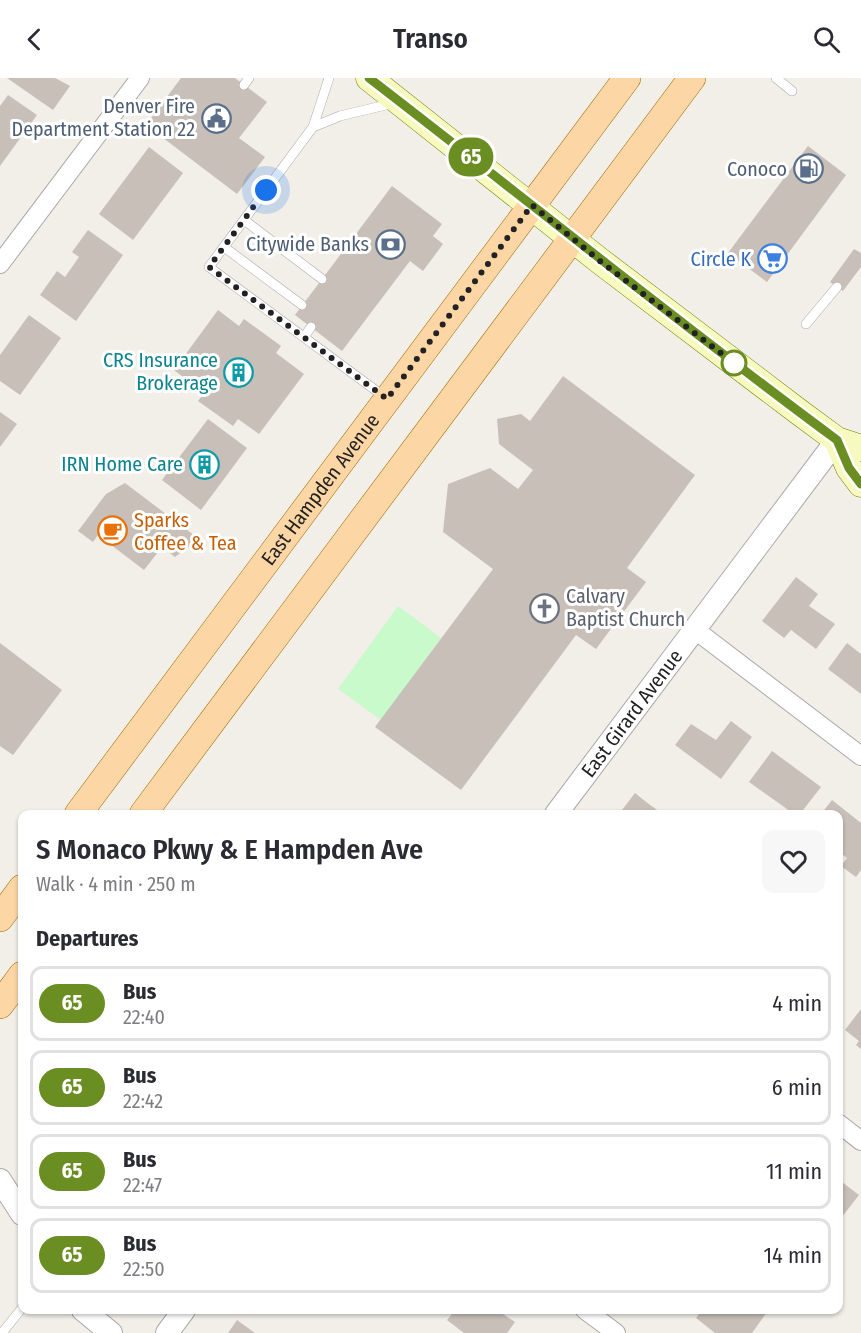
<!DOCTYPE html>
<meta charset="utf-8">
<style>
:root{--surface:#fff;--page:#f7f7f7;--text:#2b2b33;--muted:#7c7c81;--line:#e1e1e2}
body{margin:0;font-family:"Fira Sans Condensed",sans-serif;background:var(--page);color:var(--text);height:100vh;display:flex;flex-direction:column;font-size:22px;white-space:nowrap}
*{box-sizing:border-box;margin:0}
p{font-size:20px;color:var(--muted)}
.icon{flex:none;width:33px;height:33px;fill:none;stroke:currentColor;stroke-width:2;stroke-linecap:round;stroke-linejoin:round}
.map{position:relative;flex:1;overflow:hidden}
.drawer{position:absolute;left:18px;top:732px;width:825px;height:504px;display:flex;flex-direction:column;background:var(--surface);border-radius:12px;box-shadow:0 2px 4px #0004}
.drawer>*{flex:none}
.badge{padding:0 12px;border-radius:20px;font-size:21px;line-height:39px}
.you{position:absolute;width:30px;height:30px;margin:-15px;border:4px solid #fff;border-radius:50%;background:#1a73e8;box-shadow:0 0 0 9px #1a73e833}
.map>.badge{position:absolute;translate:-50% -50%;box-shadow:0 0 0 3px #fff}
h2{padding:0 18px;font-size:22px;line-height:54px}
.round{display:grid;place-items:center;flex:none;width:63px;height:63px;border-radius:12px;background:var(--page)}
.overview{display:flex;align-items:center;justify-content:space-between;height:102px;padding:0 18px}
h1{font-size:28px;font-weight:600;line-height:45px}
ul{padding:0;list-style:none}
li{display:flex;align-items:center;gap:18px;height:75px;margin:0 12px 9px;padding:0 6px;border:3px solid var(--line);border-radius:12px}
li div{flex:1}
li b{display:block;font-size:22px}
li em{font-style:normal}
li .badge{min-width:66px;font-weight:700;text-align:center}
header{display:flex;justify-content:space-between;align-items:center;height:78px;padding:0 18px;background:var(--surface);font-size:27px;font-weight:600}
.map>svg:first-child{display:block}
.park{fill:#c8facc}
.building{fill:#c7bfb8}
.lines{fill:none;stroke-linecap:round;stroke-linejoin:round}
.service-casing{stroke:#a9a9a9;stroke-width:10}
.minor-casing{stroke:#a9a9a9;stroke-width:20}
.tertiary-casing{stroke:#a9a9a9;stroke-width:24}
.secondary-casing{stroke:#707d05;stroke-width:27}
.primary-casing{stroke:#a06b00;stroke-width:28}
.service{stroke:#fff;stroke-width:9}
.minor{stroke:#fff;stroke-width:18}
.tertiary{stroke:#fff;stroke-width:22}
.secondary{stroke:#f7fabf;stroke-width:26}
.primary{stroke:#fcd6a4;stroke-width:27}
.line-casing{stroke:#fff;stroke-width:14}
.line{stroke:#6b8e23;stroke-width:9}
.walk{stroke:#222;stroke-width:6;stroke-dasharray:0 10.8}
.stop-dot{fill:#fff;stroke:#6b8e23;stroke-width:3}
.labels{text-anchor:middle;stroke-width:6;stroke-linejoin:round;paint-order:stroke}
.service-label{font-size:20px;fill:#4e5e75;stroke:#fff;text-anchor:end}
.shop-label{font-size:20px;fill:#366cbe;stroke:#fff;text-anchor:end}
.culture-label{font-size:20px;fill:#0d838f;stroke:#fff;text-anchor:end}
.street-label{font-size:20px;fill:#222;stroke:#fff}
.food-label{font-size:20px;fill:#c56008;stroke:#fff;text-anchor:start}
.worship-label{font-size:20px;fill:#5b616d;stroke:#fff;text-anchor:start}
</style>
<header><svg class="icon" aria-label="back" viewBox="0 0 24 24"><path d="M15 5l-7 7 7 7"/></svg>Transo<svg class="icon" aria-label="search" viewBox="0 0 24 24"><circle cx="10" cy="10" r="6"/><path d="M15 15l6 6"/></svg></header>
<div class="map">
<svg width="861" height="1255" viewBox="0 0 861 1255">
<rect width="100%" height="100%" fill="#f2efe9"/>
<path class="park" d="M398 528 441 560 381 642 338 611Z"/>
<path class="building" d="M7 0H55L70 8 53 32Z
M181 0H235L267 24 239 60 265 79 237 116 146 47Z
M8 17 37 37 0 88V28Z
M808 68 846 97 767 204 728 175Z
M149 69 183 95 133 162 99 136Z
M392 108 442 146 433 158 443 166 423 193 410 183 342 273 295 237Z
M88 152 123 177 76 243 40 217 57 193 65 199 79 179 72 174Z
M854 171 861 175V189L843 213 830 204Z
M218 232 239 248 244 241 281 268 276 275 304 296 259 356 238 341 233 348 198 323 204 315 174 292Z
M29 237 61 260 20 317 0 303V277Z
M563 298 695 397 627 490 646 504 596 571 576 557 461 712 375 649 493 491 443 454 448 406 490 390 518 411 533 392 499 366 497 341 521 336 530 343Z
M0 334 17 346 0 369Z
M208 341 247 370 201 432 162 402Z
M125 405 199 461 175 479 162 469 144 492 98 457 93 464 78 453 106 416Z
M796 499 818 516 809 528 835 546 816 571 791 552 784 560 762 543Z
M0 565 62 612 13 677 0 668Z
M847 565 861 576V616L828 591Z
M731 643 752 659 721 701 675 667 691 646 716 662Z
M772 673 821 709 800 736H794L749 704Z
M635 715 650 727 663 736H619Z
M832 722 861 745V792L856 799 841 788 847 780 838 773V736H821Z
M861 931V971L856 967 859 963 845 952Z
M838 1101 859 1117 838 1144Z
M455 1232H497L515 1244 507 1255H464L447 1242Z
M702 1232H764L767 1234 752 1255H715L696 1240Z
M237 1242 255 1255H228Z"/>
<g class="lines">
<defs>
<path id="service" d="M329 0 313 49 209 189 386 320
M776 0 792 13
M244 7 249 0
M313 49 340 38 394 25
M244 142 322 201
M224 169 302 227
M806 246 837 209
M304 259 311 249
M2 1255 22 1230"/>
<path id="minor" d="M0 186 140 0
M694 551 861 678
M838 1045 861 1063
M585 1232 616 1255"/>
<g id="tertiary">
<path id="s1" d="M556 736 837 362"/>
<path d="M0 1102 22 1136"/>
<path d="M83 1232 111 1255"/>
<path d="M167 1255 184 1232"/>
</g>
<path id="secondary" d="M369 0 600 183 799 334 837 362 861 370
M837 362 849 390 861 406"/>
<g id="primary">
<path id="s2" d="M78 736 627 0"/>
<path d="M143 736 692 0"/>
<path d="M0 840 22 810"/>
<path d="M0 927 22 897"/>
</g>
</defs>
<use href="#service" class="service-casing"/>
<use href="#minor" class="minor-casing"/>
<use href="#tertiary" class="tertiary-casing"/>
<use href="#secondary" class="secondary-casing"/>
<use href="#primary" class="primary-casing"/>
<use href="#service" class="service"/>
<use href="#minor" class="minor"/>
<use href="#tertiary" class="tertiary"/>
<use href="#secondary" class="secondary"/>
<use href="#primary" class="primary"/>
</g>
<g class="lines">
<defs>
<path id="line" d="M369 0C525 120 678 245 837 362L849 390 861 406"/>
</defs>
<use href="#line" class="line-casing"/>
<use href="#line" class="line"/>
<path class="walk" d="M266 112 209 189 387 321 532 127 600 183 734 285"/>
</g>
<defs>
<symbol id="civic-ring" viewBox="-11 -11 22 22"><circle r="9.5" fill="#fff" stroke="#5c6f8a" stroke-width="1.5"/><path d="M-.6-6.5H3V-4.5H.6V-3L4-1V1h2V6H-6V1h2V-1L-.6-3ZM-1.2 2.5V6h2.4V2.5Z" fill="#5c6f8a"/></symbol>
<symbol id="fuel-ring" viewBox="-11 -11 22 22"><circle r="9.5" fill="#fff" stroke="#5c6f8a" stroke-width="1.5"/><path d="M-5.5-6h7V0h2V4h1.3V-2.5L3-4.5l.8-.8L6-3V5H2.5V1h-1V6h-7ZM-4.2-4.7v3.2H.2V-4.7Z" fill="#5c6f8a"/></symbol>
<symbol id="bank-ring" viewBox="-11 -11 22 22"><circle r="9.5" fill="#fff" stroke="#5c6f8a" stroke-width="1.5"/><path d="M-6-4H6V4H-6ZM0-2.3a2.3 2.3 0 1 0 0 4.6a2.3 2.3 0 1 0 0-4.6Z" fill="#5c6f8a"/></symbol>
<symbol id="supermarket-ring" viewBox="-11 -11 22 22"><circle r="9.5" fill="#fff" stroke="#3f7fe0" stroke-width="1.5"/><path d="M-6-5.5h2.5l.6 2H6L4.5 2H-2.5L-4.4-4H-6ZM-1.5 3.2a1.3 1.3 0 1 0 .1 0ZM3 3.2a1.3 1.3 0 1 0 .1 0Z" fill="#3f7fe0"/></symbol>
<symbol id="building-ring" viewBox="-11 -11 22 22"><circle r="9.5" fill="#fff" stroke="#0f9aa8" stroke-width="1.5"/><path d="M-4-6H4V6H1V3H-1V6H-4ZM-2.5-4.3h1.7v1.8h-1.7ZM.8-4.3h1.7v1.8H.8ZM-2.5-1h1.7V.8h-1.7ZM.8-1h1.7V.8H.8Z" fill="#0f9aa8"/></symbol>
<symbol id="cafe-ring" viewBox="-11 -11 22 22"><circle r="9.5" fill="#fff" stroke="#e8710a" stroke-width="1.5"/><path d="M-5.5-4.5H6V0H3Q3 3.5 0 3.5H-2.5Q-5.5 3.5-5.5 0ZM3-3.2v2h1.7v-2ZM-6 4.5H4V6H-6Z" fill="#e8710a"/></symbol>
<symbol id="church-ring" viewBox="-11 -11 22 22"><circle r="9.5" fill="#fff" stroke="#6b7280" stroke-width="1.5"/><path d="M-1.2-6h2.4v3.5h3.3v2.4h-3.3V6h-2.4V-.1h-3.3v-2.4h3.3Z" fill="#6b7280"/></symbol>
</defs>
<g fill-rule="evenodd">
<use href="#civic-ring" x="200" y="24" width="33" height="33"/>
<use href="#fuel-ring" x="792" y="74" width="33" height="33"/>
<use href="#bank-ring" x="374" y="150" width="33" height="33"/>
<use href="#supermarket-ring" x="756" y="164" width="33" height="33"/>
<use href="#building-ring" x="222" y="278" width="33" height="33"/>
<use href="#building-ring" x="188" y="370" width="33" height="33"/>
<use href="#cafe-ring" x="96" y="436" width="33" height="33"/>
<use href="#church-ring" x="528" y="514" width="33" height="33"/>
</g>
<circle class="stop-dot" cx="734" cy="285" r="12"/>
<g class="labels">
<g class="service-label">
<text x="195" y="35">Denver Fire<tspan x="195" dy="23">Department Station 22</tspan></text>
<text x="787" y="98">Conoco</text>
<text x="369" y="173">Citywide Banks</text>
</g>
<g class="shop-label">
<text x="751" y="188">Circle K</text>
</g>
<g class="culture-label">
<text x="218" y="289">CRS Insurance<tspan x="218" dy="23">Brokerage</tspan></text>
<text x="183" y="393">IRN Home Care</text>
</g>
<g class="street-label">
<text dy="7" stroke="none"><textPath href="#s2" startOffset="405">East Hampden Avenue</textPath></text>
<text dy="7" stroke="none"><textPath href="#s1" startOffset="126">East Girard Avenue</textPath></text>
</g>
<g class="food-label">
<text x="134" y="449">Sparks<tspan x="134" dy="23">Coffee &amp; Tea</tspan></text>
</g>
<g class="worship-label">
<text x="566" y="525">Calvary<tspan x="566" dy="23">Baptist Church</tspan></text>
</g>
</g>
</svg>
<div class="you" style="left:266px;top:112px"></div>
<b class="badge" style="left:471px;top:79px;background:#6b8e23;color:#fff">65</b>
<section class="drawer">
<div class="overview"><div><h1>S Monaco Pkwy &amp; E Hampden Ave</h1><p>Walk · 4 min · 250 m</p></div><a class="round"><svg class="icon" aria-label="heart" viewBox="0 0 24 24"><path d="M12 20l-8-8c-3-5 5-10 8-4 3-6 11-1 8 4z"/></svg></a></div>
<h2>Departures</h2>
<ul>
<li><span class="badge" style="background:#6b8e23;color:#fff">65</span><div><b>Bus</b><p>22:40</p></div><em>4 min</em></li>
<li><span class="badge" style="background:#6b8e23;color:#fff">65</span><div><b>Bus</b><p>22:42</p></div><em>6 min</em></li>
<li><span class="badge" style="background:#6b8e23;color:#fff">65</span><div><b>Bus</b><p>22:47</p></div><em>11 min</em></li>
<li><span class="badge" style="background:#6b8e23;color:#fff">65</span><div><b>Bus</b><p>22:50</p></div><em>14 min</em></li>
</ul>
</section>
</div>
